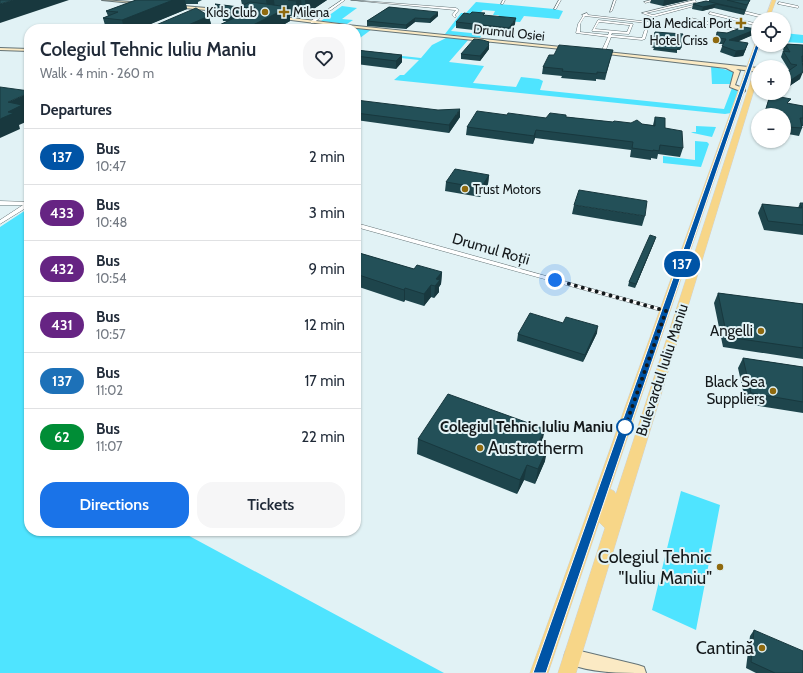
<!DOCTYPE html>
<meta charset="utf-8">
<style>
:root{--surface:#fff;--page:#f6f6f7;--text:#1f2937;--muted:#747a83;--line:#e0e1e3;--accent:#1a73e8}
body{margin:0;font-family:Cabin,sans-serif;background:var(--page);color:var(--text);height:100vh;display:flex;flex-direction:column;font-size:15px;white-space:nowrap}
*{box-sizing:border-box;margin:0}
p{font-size:13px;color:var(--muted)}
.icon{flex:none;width:22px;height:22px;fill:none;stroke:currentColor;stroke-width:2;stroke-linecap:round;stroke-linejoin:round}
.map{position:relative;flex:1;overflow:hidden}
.panel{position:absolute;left:24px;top:24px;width:337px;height:512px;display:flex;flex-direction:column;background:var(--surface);border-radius:16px;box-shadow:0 1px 3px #0004}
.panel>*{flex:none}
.badge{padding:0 8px;border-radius:13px;font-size:14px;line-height:26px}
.tools{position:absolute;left:751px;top:12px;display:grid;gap:8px}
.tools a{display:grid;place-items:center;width:40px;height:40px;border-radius:50%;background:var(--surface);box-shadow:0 1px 3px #0004;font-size:20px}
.you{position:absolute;width:20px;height:20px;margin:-10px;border:3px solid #fff;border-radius:50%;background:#1a73e8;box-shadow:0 0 0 6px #1a73e833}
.map>.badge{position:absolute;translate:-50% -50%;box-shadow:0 0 0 2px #fff}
h2{padding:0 16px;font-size:15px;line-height:36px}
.round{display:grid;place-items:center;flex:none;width:42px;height:42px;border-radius:16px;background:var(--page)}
.overview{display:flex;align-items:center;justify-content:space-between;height:68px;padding:0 16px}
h1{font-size:19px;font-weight:600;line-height:30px}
.primary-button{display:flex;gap:8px;margin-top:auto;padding:8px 16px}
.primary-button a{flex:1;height:46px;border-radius:16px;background:var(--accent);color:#fff;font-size:16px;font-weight:600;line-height:46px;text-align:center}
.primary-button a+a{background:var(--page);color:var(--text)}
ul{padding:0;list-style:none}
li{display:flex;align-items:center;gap:12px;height:56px;padding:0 16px;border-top:1px solid var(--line)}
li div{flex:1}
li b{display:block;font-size:15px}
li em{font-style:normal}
li .badge{min-width:44px;font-weight:700;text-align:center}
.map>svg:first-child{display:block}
.green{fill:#4fe4ff}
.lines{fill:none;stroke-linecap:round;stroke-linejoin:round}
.street-casing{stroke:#657477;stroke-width:1}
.secondary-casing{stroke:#657477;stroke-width:2}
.primary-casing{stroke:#d0d1d1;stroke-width:1}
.street{fill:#fff;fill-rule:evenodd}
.secondary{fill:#fbeac4;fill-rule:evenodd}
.primary{fill:#f7d688;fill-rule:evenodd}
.wall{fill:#1e454c}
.shaded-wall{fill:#18383e}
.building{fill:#235058;stroke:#18383e}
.line{fill:#0054a6;stroke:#fff}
.walk{stroke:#14191b;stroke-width:4;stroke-dasharray:0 7.2}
.poi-dot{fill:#8f6a0f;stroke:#e1f2f5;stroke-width:1.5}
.stop-dot{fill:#fff;stroke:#0054a6;stroke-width:2}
.labels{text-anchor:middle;stroke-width:4;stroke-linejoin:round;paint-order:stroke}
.far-poi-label{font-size:13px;fill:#14191b;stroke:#e1f2f5;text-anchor:end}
.far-street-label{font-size:13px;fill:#14191b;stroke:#e1f2f5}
.street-label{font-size:15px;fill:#14191b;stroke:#e1f2f5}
.poi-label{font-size:15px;fill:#14191b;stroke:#e1f2f5;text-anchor:end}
.stop-label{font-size:15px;font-weight:bold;fill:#14191b;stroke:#e1f2f5;text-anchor:end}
.near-poi-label{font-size:18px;fill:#14191b;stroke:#e1f2f5;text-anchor:end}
</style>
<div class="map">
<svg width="803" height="673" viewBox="0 0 803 673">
<rect width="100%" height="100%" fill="#e1f2f5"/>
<path class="green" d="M476 2 554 9 563 11 559 19 524 16 520 22 501 21 497 18 499 15H493L495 11 483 10 478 15 466 14 451 31 481 34 477 35 481 36 480 38 445 34 461 13H466Z
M342 6 357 8 342 19 353 20 347 24 321 21Z
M315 24H319L372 29 356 41V29H305Z
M784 33 803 35V43L784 42Z
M446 38 469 39 449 62 484 66 473 83 516 87 521 77 539 79 543 81 540 90 724 109 732 88 739 91 731 113 725 114 394 80 400 75H404L419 60 356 53V51L421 58 432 45Z
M711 66 735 72 730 84H712Z
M696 126 716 127 712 137 693 133 691 132H696Z
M695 141 707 142 709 144 701 167 663 163V156L695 160Z
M29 208V531H180L444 673H0V227Z
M681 491 720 505 696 630 652 610Z"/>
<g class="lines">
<defs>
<path id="street" d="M342 0H345L313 23H311V21Z
M351 0 456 8 459 10 455 15 456 17 455 18 452 15 456 10H455Z
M503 0H505L503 4H501Z
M559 0H561L556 9H554Z
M614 0H616L612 11 610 12Z
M651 0H656L645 3 644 2Z
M695 0 696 2 646 13 653 15 701 3 702 4 653 17 642 13Z
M779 2 798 6 799 7 798 8 778 4Z
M736 9 768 17V18L767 19 735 11Z
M710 12 758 24V26L709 14Z
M587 13 588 15 650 22 645 39 642 40 611 37 605 52 603 53 601 52 608 37 576 33 578 24 583 16 582 15ZM585 16 647 23 642 38 611 35 612 33 629 34 633 24 598 20 592 31 609 32 608 35 580 32V24ZM599 22 628 25H630L627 32 595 29Z
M687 17 737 29 758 31V33L737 31 686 19Z
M0 201 29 202V206L0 224V220L23 205H0Z
M356 223 668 310 669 311 666 313 664 312 356 227Z"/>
<path id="secondary" d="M102 0 145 3 143 4Z
M172 5 229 10 231 11 229 12 173 7Z
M276 16 347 25 571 48 573 49 571 50 347 27 275 18Z
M0 48 29 49V51L0 50Z
M597 51 758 68V72L736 69 740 71 735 85 745 89V91L743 92 730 87 734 72 726 68 599 53Z
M572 649 638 665 644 667 646 673C619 673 592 673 566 663L564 657 566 651Z"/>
<path id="primary" d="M772 0H776L769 19H765Z
M758 42V45H760L610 489 614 491 616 494 755 68 758 66 760 67H758V77L576 673H558L605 528 599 522 548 673H530L755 44Z"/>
</defs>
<use href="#street" class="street-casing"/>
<use href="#secondary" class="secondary-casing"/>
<use href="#primary" class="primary-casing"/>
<use href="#street" class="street"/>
<use href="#secondary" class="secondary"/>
<use href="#primary" class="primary"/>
</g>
<path class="wall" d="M136 0H202L198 2V4H186L187 9 150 24 156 25 209 16 212 29 228 21H223L222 16 217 12 215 4 239 7 242 5 241 0H327L306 14H303L297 17 290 16V21L276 29H106L103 18 108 16 106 11Z
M651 0H689L663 6 650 3Z
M709 0H750L744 15 714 8 702 11 692 9 693 4 709 1Z
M389 7 438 16 430 23 415 22 406 29 367 26V21Z
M484 15 515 24 509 34 456 28V22Z
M757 29 755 34 738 41 746 49 743 56 734 57 720 52 723 44H715V38L717 32 727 33Z
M655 32 681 48 680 50H677V53L653 50 654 48 651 47Z
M489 42V49L480 61 461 59V54Z
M785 44 803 45V62H802L800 79 785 89 784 88V74L789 70 781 57 783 51H784L783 50Z
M356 50 402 55V62L396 69 356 64Z
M554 55 611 56 605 80 596 79V81L561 78 562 76 542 74 543 67Z
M770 95 789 104 803 106V126H802V128L799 136 788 134 787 139 784 138V115H764Z
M356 100 460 117 449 133 356 120Z
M507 115 546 118 566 117 613 122 653 125 655 117 683 148 680 157 658 154 657 159 651 158V160L630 157 631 150 535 138 533 144 466 135 467 127Z
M489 175 488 184 480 197 445 191 446 182Z
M800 203H803V235L764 230 758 213 762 204 798 208Z
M574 205 645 216 642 226 572 214Z
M655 240 635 288 628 286 629 282Z
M356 252 414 269 442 272 441 284 439 287V292L434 298 431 297 424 306 405 300 404 302 356 286Z
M718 293 803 304V359L723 347 714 303Z
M597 333 583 362 517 341 518 334Z
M743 358 803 367V413L746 404 738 368Z
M418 439 542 443 541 445 545 461 535 484 524 480 517 494 417 454Z
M754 630 803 673H756L746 668 750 636Z"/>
<path class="shaded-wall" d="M13 0H69L0 23V4Z
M173 0H185L187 9 139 29H124L122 20Z
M266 0H274L275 9 268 13Z
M298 0H301L303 14 297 17 296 1Z
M305 0H327L306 14Z
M664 0H689L663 6Z
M716 4 714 8 702 11 703 7Z
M289 7 290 21 276 29H245Z
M239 8 241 16 231 21 230 13Z
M438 12V16L430 23V19Z
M209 16 212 29H179Z
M415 18V22L406 29V25Z
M516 18 515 24 509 34V28Z
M757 29 755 34 728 46 729 40Z
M489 42V49L480 61V56Z
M748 43 743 56 734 57 736 51Z
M402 55V62L396 69V61Z
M803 72 800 79 785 89 788 82Z
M29 93V111L25 112 28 121 19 125 20 129 0 138V119L8 112V102Z
M460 109V117L449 133V125Z
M536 130 535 138 533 144 534 136Z
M489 175 488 184 480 197 481 188Z
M656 237 655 240 635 288 636 284Z
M442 272 441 284 439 287V292L434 298 435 286 436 279Z
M431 285V297L424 306V294Z
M405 288V300L404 302V290Z
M598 326 597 333 583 362 585 355Z
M545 429 542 443 535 457 538 443Z
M548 447 545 461 535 484 538 469Z
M527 465 524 480 517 494 520 480Z"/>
<path class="building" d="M0 0H13L0 4Z
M136 0H173L122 20 103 18 118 12 106 11Z
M288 0H298L296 1Z
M727 0H750L747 5Z
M706 1 745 10 716 4 703 7 693 4Z
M250 2 289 7 245 29H211L255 8 239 7Z
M215 4 239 7V8L230 13H222V9Z
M389 7 438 12 430 19 415 18 406 25 367 21Z
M196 8 209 16 179 29 162 27 158 29H133L145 24 156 25Z
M472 12 485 13 483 15 516 18 509 28 456 22 464 13 470 14Z
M743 27 757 29 729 40 748 43 745 50 736 51 722 46 726 39 717 38V32L727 33Z
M655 32 683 34 681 48H678L677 50 654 48V45H652Z
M474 39 483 40 489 42 488 45H489L480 56 461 54Z
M785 44 803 45V56H802L803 72 788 82H784V74L797 65 791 64 783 51 790 52Z
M559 45 613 50 606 73 597 72V74L562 71 563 69 543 67 549 55H554Z
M356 50 402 55 396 61 356 56Z
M0 87 29 91V93L8 102 22 105 8 112 14 113 0 119Z
M770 95 791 99 787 103 803 106V118H800L802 128 788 127 789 131H784V115H766L765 112Z
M356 100 438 110 460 109 449 125 356 113Z
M477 111 507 115 508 113 546 118 550 113 566 115V117L613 122 614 121 631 123 637 120 642 124 655 126V117L665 118V128L682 131 683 148 660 145 659 151 653 150V151L632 148 633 142 536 130 534 136 467 127Z
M455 169 489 175 481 188 446 182Z
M579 190 647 201 645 216 574 205Z
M800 203H803V225L768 221 762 204 802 208Z
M650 235 656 237 636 284 629 282Z
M356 252 414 269 417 265 442 272 436 279 440 280 435 286 431 285 424 294 405 288 404 290 356 274Z
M718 293 803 304V348L727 337Z
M530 313 563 323 566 317 598 326 585 355 518 334Z
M743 358 803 367V402L751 393Z
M448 394 545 429 538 443 548 447 538 469 527 465 520 480 418 439Z
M754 630 803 651V673H775L751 662Z"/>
<path class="line" d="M758 43 760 44 546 673H533L756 44Z"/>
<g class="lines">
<path class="walk" d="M555 280 666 311 624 430 625 427"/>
</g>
<g class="poi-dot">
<circle cx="265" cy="12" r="4"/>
<path d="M282 6h4v4h4v4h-4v4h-4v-4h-4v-4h4z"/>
<path d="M739 17h4v4h4v4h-4v4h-4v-4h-4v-4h4z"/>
<circle cx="716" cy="40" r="4"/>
<circle cx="465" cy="189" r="4"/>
<circle cx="761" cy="331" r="4"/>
<circle cx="773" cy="391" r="4"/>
<circle cx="480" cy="448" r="4"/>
<circle cx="720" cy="567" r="4"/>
<circle cx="762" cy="648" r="4"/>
</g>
<circle class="stop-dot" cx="625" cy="427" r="8"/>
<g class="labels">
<g class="far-poi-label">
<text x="257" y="17">Kids Club</text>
<text x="293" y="17" text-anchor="start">Milena</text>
<text x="732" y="28">Dia Medical Port</text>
<text x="708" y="45">Hotel Criss</text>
<text x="473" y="194" text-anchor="start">Trust Motors</text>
</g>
<g class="far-street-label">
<text transform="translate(509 32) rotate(6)" y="5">Drumul Osiei</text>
</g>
<g class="street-label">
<text transform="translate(491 249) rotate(16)" y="5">Drumul Roții</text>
<text transform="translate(662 370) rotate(-72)" y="5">Bulevardul Iuliu Maniu</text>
</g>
<g class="poi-label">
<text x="753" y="336">Angelli</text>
<text x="765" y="387">Black Sea<tspan x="765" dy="17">Suppliers</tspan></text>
</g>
<g class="stop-label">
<text x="613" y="432">Colegiul Tehnic Iuliu Maniu</text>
</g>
<g class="near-poi-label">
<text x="488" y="454" text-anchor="start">Austrotherm</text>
<text x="712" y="563">Colegiul Tehnic<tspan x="712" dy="21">"Iuliu Maniu"</tspan></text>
<text x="754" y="654">Cantină</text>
</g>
</g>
</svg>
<div class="tools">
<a><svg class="icon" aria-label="locate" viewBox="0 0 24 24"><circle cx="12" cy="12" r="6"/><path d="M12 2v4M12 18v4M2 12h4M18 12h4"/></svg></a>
<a>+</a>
<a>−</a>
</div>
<div class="you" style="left:555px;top:280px"></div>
<b class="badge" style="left:682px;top:264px;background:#0054a6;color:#fff">137</b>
<section class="panel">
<div class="overview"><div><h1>Colegiul Tehnic Iuliu Maniu</h1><p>Walk · 4 min · 260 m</p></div><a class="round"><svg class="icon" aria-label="heart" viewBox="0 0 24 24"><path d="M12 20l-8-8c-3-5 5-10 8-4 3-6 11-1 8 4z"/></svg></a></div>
<h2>Departures</h2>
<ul>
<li><span class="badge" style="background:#0054a6;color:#fff">137</span><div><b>Bus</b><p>10:47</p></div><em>2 min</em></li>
<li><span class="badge" style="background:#662483;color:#fff">433</span><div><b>Bus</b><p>10:48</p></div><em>3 min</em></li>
<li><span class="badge" style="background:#662483;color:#fff">432</span><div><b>Bus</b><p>10:54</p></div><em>9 min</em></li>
<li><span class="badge" style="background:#662483;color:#fff">431</span><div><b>Bus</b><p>10:57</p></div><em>12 min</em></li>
<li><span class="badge" style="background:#1d71b8;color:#fff">137</span><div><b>Bus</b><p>11:02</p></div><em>17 min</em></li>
<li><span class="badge" style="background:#008d36;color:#fff">62</span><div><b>Bus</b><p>11:07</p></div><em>22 min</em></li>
</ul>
<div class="primary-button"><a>Directions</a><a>Tickets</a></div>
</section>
</div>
